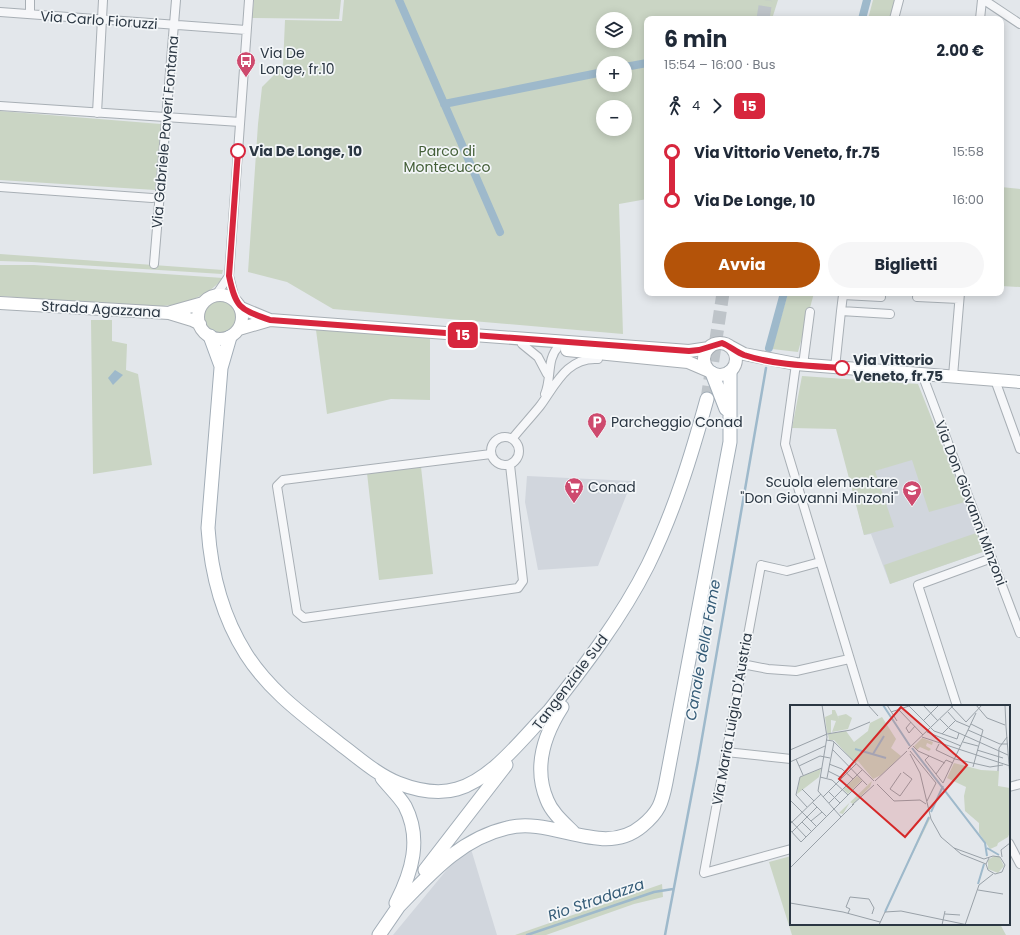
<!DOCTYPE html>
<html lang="it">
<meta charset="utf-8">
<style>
:root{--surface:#fff;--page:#f6f6f7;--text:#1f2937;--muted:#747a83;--accent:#b45309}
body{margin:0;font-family:Poppins,sans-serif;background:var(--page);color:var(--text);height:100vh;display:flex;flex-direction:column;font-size:15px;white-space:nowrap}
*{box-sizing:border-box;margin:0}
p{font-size:13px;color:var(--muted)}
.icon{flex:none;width:22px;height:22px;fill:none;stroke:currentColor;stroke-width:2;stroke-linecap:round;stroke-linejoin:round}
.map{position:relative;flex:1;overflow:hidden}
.panel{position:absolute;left:644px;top:16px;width:360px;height:280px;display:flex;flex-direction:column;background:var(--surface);border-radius:8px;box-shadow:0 2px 10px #0003}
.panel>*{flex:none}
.badge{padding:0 8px;border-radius:6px;font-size:14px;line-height:26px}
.controls{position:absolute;left:596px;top:12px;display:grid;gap:8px}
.controls a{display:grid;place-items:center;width:36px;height:36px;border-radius:50%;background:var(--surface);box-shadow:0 2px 10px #0003;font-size:20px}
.map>.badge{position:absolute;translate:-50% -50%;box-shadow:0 0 0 2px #fff}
.legs{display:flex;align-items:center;gap:6px;height:44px;padding:0 20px;font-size:13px}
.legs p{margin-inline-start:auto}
.overview{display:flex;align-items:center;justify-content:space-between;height:68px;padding:0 20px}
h1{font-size:22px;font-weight:700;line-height:30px}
.cta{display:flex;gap:8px;margin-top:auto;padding:8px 20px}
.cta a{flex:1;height:46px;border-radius:24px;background:var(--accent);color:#fff;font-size:16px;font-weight:700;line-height:46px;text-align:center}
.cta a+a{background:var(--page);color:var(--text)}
ul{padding:0 20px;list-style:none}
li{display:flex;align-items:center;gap:14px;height:48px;font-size:15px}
li i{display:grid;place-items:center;width:6px;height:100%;margin:0 5px;background:currentColor}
li i::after{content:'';width:10px;height:10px;margin:-5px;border:3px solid;border-radius:50%;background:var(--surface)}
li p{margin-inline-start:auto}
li:first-child i{background:linear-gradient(#0000 50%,currentColor 0)}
li:last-child i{background:linear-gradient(currentColor 50%,#0000 0)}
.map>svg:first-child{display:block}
.built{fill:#d1d6dd}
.green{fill:#cad5c4;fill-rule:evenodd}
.water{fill:#9eb9cb}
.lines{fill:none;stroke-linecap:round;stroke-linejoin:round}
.stream{stroke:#9eb9cb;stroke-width:2.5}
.canal{stroke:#9eb9cb;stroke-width:8}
.primary-tunnel{stroke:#bec4c9;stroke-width:13;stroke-dasharray:13 6;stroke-linecap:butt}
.minor-casing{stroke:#a8afb5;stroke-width:10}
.secondary-casing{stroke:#a8afb5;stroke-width:14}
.primary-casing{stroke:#a2adb7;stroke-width:15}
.minor{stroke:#f6f7f9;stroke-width:8}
.secondary{stroke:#fff;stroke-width:12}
.primary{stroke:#fff;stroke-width:13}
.line-1-casing{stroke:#fff;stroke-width:9}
.line-1{stroke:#d7263d;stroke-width:6}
.stop-1-dot{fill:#fff;stroke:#d7263d;stroke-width:2}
.labels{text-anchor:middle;stroke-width:3.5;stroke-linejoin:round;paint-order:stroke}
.street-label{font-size:14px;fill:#2b3743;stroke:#f3f6f8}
.poi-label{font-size:14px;fill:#2b3743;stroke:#f3f6f8;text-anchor:start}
.stop-label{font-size:14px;font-weight:bold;fill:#2b3743;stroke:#f3f6f8;text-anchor:start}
.park-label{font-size:14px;fill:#445f38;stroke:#f3f6f8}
.water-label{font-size:15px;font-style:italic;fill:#345b77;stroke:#f3f6f8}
.inset-river{fill:none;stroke:#9eb9cb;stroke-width:2}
.inset-road{fill:none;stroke:#99a1a8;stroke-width:1}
.view{fill:#d62828;fill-opacity:0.15;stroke:#d62828;stroke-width:2}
.inset-edge{fill:none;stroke:#2b3743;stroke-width:2}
</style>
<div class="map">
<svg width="1020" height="935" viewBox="0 0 1020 935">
<rect width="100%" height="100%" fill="#e3e7eb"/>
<path class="built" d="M944 448 985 551 890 584 871 534 864 535 850 479Z
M527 476 632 481 598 566 538 570 525 502Z
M471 849 497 935H393L454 861Z"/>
<path class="green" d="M254 0H341L339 19 252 18Z
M344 0H778L772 19H647V199L619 204 623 334 333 309 287 282 248 272 258 124 262 87 283 66 285 20 342 21ZM603 19H625V41H603ZM603 63H625V85H603ZM603 107H625V129H603Z
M873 0H898L892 19H868Z
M0 111 161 124 155 190 0 180Z
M1001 187 1020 189V287L1001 286Z
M0 254 223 270 222 274 32 262 0 261Z
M0 265H34L223 278C205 300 177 306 150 307L0 296Z
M788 293H814L798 352 772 349Z
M203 317a17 17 0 1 1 34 0a17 17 0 1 1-34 0Z
M91 320H112V341L127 344 126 370 138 374 152 465 93 474Z
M316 330 430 337V400L391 399 327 414Z
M802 376 918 384 965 502 929 512 912 460 875 471 894 527 864 535 836 429 792 428Z
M421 467 433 574 379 580 367 473Z
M979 532 985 551 890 584 884 565Z
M791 856V924H1000L1006 935H792L769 862Z
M662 884 663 897 634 904 546 935H515Z"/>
<path class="water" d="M115 370 123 375 113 385 108 378Z"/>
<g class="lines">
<path class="stream" d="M527 935 654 892 673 889
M665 935 698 761 766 368"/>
<path class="canal" d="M399 0 500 232
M862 19 867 0
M625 67 647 63
M444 104 603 72
M769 348 784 293"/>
<path class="primary-tunnel" d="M763 19 766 0
M707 399 723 293"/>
<defs>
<path id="minor" d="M984 0 1020 24
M0 12 246 30
M30 14V0
M894 19 899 0
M980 19 982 0
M0 106 240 122
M97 113 103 0
M0 187 152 198
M154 264 176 0
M216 295 229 276
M917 297 959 299
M235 300 229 276 249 0
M841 311 843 295 881 297
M522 344 538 357 547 374
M796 364 785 444 864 706
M803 365 810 312
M835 368 841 311 890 314
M922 374 1020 633
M953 376 960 293
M995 380 1020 449
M545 394C552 378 546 359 559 346L566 345
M491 451a14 14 0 1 1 28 0a14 14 0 1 1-28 0Z
M512 439C521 428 531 417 540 406 556 384 567 357 598 359
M491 454 283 480 277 486 297 612 304 618 518 588 523 581 510 465
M742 664 768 669 796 671 849 659
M957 706 918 585 992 558
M726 752 791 759
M1009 787 1020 784
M1009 843 1020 864
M791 849 704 873 761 565 787 571 820 562"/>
<path id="secondary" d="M198 317a22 22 0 1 1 44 0a22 22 0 1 1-44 0Z
M0 303 169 313 192 320 200 324
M241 308 270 320 689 351 709 348
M171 312 203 303
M239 329 270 320
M704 359a16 16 0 1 1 32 0a16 16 0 1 1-32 0Z
M731 347 744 354 796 364 1020 382
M567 350 688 362 709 371"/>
<path id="primary" d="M210 336 221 366
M230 337 221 368 208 528C211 573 222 616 246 654 270 692 306 717 340 744 359 758 376 774 398 783 416 790 437 795 457 789 493 779 524 736 550 710
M712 373 726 409
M562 707C544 735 533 767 547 800 552 813 564 823 574 833
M546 715C583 668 621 619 648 565 674 512 691 457 707 399
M382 778C389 787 399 796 405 806 422 839 412 872 396 903
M425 870 506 765
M398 907C430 874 460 839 507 828 553 816 603 859 642 826 659 812 662 803 666 782L730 442V372
M379 935 403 900"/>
</defs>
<use href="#minor" class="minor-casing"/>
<use href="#secondary" class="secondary-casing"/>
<use href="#primary" class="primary-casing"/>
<use href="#minor" class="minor"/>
<use href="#secondary" class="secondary"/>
<use href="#primary" class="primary"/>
</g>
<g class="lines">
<defs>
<path id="line-1" d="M238 151 229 276C236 309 240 309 270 320L689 351 699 350 722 343C730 346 736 352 744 355 774 365 810 366 842 368"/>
</defs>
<use href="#line-1" class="line-1-casing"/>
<use href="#line-1" class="line-1"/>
</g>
<defs>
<symbol id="bus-pin" viewBox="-11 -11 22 30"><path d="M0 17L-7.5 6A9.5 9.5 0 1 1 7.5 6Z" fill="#ce4a6e" stroke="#f3f6f8"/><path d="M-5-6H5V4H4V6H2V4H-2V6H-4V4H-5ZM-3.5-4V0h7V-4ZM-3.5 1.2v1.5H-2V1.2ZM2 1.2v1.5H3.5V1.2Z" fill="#fff"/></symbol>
<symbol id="parking-pin" viewBox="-11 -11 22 30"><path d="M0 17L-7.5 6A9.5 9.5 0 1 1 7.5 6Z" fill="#ce4a6e" stroke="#f3f6f8"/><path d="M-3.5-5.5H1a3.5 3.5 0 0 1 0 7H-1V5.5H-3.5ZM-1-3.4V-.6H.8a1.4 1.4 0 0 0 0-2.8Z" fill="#fff"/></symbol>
<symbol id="supermarket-pin" viewBox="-11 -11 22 30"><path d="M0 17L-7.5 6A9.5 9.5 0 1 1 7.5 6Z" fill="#ce4a6e" stroke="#f3f6f8"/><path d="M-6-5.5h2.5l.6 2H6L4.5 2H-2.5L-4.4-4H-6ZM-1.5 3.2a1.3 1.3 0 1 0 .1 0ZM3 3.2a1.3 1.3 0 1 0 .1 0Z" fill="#fff"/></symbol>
<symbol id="school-pin" viewBox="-11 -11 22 30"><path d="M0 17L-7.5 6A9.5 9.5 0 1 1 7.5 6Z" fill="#ce4a6e" stroke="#f3f6f8"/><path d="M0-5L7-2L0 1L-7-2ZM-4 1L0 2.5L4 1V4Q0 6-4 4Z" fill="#fff"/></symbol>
</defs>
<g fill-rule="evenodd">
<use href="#bus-pin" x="235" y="50" width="22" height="30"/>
<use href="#parking-pin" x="586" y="411" width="22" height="30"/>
<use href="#supermarket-pin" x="563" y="476" width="22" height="30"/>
<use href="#school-pin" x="901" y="479" width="22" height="30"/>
</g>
<g class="stop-1-dot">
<circle cx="238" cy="151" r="7"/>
<circle cx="842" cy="368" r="7"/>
</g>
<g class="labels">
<g class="street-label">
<text transform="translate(99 20) rotate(4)" y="5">Via Carlo Fioruzzi</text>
<text transform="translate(165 132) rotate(-85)" y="5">Via Gabriele Paveri Fontana</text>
<text transform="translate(101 309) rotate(3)" y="5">Strada Agazzana</text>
<text transform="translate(971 503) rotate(69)" y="5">Via Don Giovanni Minzoni</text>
<text transform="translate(570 682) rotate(-53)" y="5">Tangenziale Sud</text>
<text transform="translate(732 719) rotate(-80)" y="5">Via Maria Luigia D'Austria</text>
</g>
<g class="poi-label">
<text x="260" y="58">Via De<tspan x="260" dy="16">Longe, fr.10</tspan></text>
<text x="611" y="427">Parcheggio Conad</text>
<text x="898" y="487" text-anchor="end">Scuola elementare<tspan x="898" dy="16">"Don Giovanni Minzoni"</tspan></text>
<text x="588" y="492">Conad</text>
</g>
<g class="stop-label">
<text x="249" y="156">Via De Longe, 10</text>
<text x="853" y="365">Via Vittorio<tspan x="853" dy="16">Veneto, fr.75</tspan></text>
</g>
<g class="park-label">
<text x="447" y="156">Parco di<tspan x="447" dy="16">Montecucco</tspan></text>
</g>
<g class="water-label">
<text transform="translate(703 650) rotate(-80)" y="5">Canale della Fame</text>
<text transform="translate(596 900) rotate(-19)" y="5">Rio Stradazza</text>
</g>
</g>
<g transform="translate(790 705)">
<rect width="220" height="220" fill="#e3e7eb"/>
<path d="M42 5H45L49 14 48 11 56 9 62 13 58 24 42 27 46 16 41 15V28H37L35 12 42 9ZM92 12 106 34 101 43 111 51 91 70 83 74 68 56 65 58 44 35H39L38 29 56 26 64 37 78 26 80 18ZM132 33 143 37 142 40 137 38 136 41 141 44 139 46 130 42 127 45 124 41ZM164 58 191 65 209 66 208 81 220 83V127L218 132 208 138 207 141 200 144 189 128V118L175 106 174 91 176 82 157 73ZM31 64 29 72 7 89 10 72ZM67 71 72 75 58 89 53 84ZM82 76 80 82 63 99 60 97 53 109 49 108ZM139 111 140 114 95 205ZM204 151H209L214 161 208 168 198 164V155Z" fill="#cad5c4"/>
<path class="inset-river" d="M93 0 120 41M122 43 195 138 197 151M65 44 96 53M83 49 94 31M141 107 153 81M197 143 209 150M188 179 194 159M95 207 139 112"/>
<path class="inset-road" d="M78 0 88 11M97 0 107 16M118 0 144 26 167 34 169 28M133 0 148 16M160 0 176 17 192 0M186 0 197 13 215 20M215 0 216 22M109 5 133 30M101 7 122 0M158 7 166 16 180 22M150 14 160 24 218 50M133 16 149 0M121 17 116 23 119 28 125 21M181 19 193 25 183 62M216 22 220 72M178 25 210 39H218M137 27 171 41M152 29 166 15M132 32 220 61M36 35 43 36 84 76M173 37 188 41M149 39 146 45 165 54 200 62 213 60M123 41 128 46 155 58M42 44 77 80M118 44 164 0M0 45 37 29 61 25 80 17M187 45 213 53M120 46 146 78 137 96M120 49 130 68 141 114 151 132 171 149 196 159M139 51 135 55 153 78 186 8M6 54 13 70M0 57 35 41M39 59 52 64 63 74M9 61 30 51 40 53M38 66 52 73M208 66 209 43 217 32M111 68 100 84 110 91 122 74 113 67M146 69 156 55 163 58M30 72 42 75 58 90M37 73 44 37M85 76 117 46M87 79 104 96 130 95 136 99M12 84 24 96M28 86 37 32 32 0M28 86 51 112M38 86 50 98M33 92 66 59M0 95 26 121M22 97 36 111M39 98 72 65M62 100 84 80M17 102 6 90 10 72 32 63M0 115 16 132M21 116 32 107M12 117 21 126M0 119 31 89M0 125 11 137 72 76M2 127 27 102M164 143 194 154 203 151 210 152 215 160 212 167 205 169 198 165 196 159 199 153M212 152 211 145 220 138M0 163 64 99M188 185 213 189M0 198 53 207 90 217M58 208 60 204 56 202 60 192 79 194 84 203 82 209M155 209 170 210M89 220 95 207 111 206 178 220M152 220 155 206M175 220 189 180 203 169"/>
<path class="view" d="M111 2 177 60 115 132 49 74Z"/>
<rect width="220" height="220" class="inset-edge"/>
</g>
</svg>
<div class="controls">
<a><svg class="icon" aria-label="layers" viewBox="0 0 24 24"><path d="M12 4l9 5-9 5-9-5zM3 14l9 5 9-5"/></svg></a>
<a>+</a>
<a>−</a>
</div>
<b class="badge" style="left:463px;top:335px;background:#d7263d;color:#fff">15</b>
<section class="panel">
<div class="overview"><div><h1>6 min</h1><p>15:54 – 16:00 · Bus</p></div><b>2.00 €</b></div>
<div class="legs"><svg class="icon" aria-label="walk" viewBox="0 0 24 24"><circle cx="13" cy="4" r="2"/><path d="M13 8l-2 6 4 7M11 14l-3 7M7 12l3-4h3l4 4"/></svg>4<svg class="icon" aria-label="forward" viewBox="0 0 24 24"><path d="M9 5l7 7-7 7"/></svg><b class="badge" style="background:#d7263d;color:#fff">15</b></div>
<ul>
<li><i style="color:#d7263d"></i><b>Via Vittorio Veneto, fr.75</b><p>15:58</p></li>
<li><i style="color:#d7263d"></i><b>Via De Longe, 10</b><p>16:00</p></li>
</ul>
<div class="cta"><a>Avvia</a><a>Biglietti</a></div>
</section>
</div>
